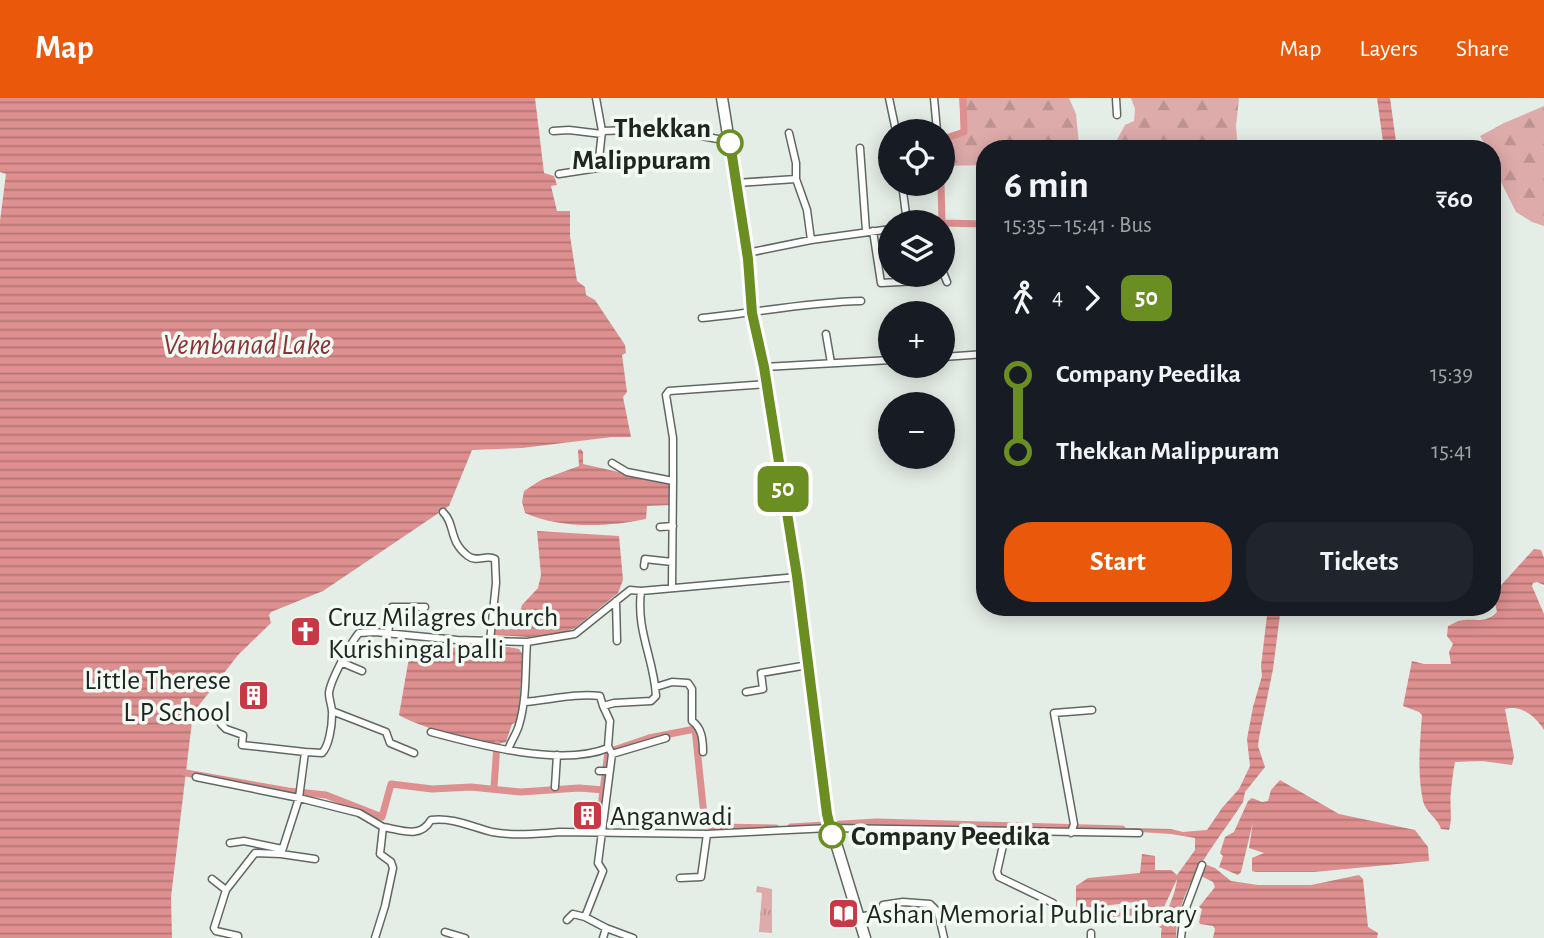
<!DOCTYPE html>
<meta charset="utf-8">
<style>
:root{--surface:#171b24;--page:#20242c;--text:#f1f3f6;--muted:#9ea1a6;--accent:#ea580c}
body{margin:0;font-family:"Alegreya Sans",sans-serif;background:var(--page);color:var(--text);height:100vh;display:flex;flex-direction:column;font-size:26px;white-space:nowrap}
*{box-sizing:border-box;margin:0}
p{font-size:23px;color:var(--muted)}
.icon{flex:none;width:38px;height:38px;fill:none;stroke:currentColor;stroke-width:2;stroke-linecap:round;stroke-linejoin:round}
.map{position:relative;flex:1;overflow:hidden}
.drawer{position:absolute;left:976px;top:42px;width:525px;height:476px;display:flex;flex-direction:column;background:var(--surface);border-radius:28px;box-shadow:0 4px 18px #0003}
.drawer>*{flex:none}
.badge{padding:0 14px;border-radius:10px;font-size:24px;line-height:46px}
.controls{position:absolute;left:878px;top:21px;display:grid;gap:14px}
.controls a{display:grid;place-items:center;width:77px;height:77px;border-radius:50%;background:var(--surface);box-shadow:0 4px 18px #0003;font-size:35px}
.map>.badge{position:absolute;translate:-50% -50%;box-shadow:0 0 0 4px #fff}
.legs{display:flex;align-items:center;gap:10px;height:77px;padding:0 28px;font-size:23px}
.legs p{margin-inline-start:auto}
.headline{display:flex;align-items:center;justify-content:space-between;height:119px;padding:0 28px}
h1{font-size:38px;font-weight:700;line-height:52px}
.button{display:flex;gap:14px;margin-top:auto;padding:14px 28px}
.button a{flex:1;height:80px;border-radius:28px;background:var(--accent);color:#fff;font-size:28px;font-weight:700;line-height:80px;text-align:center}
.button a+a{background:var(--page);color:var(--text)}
ul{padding:0 28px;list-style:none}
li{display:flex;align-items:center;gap:24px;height:77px;font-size:26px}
li i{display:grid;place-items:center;width:10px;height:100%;margin:0 9px;background:currentColor}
li i::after{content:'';width:18px;height:18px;margin:-9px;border:5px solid;border-radius:50%;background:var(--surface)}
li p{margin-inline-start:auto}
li:first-child i{background:linear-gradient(#0000 50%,currentColor 0)}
li:last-child i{background:linear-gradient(currentColor 50%,#0000 0)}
header{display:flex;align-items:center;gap:42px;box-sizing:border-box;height:98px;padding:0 35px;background:var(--accent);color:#fff}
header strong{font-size:33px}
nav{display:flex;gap:38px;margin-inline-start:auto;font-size:24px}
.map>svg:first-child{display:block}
.forest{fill:url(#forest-firs)}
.park{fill:url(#park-tufts)}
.water{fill:url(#water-rules)}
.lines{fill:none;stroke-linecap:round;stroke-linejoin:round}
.canal{stroke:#dd908f;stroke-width:7}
.street-casing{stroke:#606862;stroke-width:9}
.primary-casing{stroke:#606862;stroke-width:13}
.street{stroke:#fff;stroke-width:6}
.primary{stroke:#fff;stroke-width:10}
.line-1-casing{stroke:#fff;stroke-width:16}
.line-1{stroke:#6b8e23;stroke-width:10}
.stop-1-dot{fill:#fff;stroke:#6b8e23;stroke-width:3.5}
.labels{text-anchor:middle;stroke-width:7;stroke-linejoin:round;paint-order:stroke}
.stop-label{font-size:28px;font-weight:bold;fill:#212522;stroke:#f1faf3;text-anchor:end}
.poi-label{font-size:28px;fill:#212522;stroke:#f1faf3;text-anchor:start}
.water-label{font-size:30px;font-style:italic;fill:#8e3237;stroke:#f1faf3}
</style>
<header>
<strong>Map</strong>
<nav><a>Map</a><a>Layers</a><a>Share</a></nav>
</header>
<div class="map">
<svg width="1544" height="840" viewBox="0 0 1544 840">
<defs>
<pattern id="forest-firs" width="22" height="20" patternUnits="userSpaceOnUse" patternTransform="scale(1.75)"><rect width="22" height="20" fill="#ddabaa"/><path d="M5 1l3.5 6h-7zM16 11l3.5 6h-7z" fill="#bd9392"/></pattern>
<pattern id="park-tufts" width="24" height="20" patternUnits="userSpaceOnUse" patternTransform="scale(1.75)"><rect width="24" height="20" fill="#ddabaa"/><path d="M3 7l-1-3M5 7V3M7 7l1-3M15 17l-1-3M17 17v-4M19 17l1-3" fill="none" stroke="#bd9392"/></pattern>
<pattern id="water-rules" width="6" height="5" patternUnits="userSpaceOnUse" patternTransform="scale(1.75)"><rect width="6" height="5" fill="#dd908f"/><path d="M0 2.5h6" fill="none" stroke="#b37574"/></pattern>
</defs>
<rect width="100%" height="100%" fill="#e4ede6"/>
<path class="forest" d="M959 0H1069L1076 16 1079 46 1085 51H985V67L945 68 943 44 962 37Z
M1131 0H1239L1236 28 1238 51H1112L1125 27 1134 23 1135 11Z
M1544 8V128L1532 124 1516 114 1493 68V51H1488L1480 38 1504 25Z"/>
<path class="park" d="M757 788 772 791V835L759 834 762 795 756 794Z"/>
<path class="water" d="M0 0H535L544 75 554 78 557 87 551 88 557 113H570V138L577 183 585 189 586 197 595 202 625 247 626 255 622 257 627 294 623 299 631 339H612L522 350 472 352 449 408 323 493 271 514 269 517 271 525 238 557 193 615 171 799 172 840H0V123L6 76 0 74Z
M1377 0H1390L1397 51H1384Z
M581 351 583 354V366L672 386 671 407 647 408 646 421C608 429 561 431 525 415L522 404 524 393 541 382 579 368 578 352Z
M537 433 619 438 623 482 618 495 575 530 562 535 528 539 495 537V530L514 531 522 507 538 490 541 477Z
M1534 451 1541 452 1544 460V487L1537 484 1533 485 1532 488 1544 516V632C1536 619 1521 606 1505 611L1514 659 1512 667 1482 663 1455 664C1453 673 1452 684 1451 693 1449 705 1453 720 1449 732L1441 731C1438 720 1426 715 1423 703 1417 675 1420 645 1422 617L1419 614 1403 608 1412 563 1424 566H1451L1449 554 1453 546 1447 538 1448 528C1453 526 1458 522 1464 522 1477 521 1487 525 1497 514L1493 496Z
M1268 509H1281L1273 571 1259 640 1258 648 1265 669 1245 694 1243 704C1216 746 1177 788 1176 840H1161C1161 819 1175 802 1177 781L1164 809H1140L1134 804 1080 811 1076 809V788L1088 780 1140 775 1142 756 1155 758V772H1171L1177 777 1195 752V740L1171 736 1109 732 1120 730 1171 731 1183 734 1207 732 1222 710 1239 691 1250 668 1247 641 1253 609 1262 578 1261 568Z
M508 549 519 551 523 557 518 624 512 626 506 644C487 651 417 628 399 617L410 554 423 550Z
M1280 682 1339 716 1415 732 1428 749 1429 763 1314 774H1256L1252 773V760L1264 755 1249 750 1253 724 1241 774 1238 777 1219 769 1223 758 1220 755 1225 739 1234 734 1248 703 1252 700 1262 704 1268 703 1271 692Z
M1207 767 1215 770 1231 783 1258 787H1311L1359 777 1363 781 1368 829 1378 835 1377 840H1213L1215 831 1213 828 1200 826 1199 824 1202 811 1199 809 1215 789 1213 784 1201 778Z"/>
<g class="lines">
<path class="canal" d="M943 41 964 34 963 0
M941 86 942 124
M943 125 985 126
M186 675 288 693 326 697 382 719 391 686 432 691 471 689 521 694 579 690 604 692
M494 690 497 646
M791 729 877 724 1122 731
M598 732 608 654 649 640 695 631 704 717 711 729 776 730
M1070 819C1091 820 1112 814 1133 814 1147 814 1155 826 1169 829"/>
<defs>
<path id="street" d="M889 0 896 33
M934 0 937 33
M1116 0 1117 17
M553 33 569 32 602 36
M602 33 663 31 729 43
M860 50 866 133
M559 76 598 70 602 33 596 0
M796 81 807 112 811 142
M736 85 796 81V65L789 35
M902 86 907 124
M873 133 881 185 919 183
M747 155 811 142 891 131
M943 174 947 184
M702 220C756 215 807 204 861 203
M826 236 831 265
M943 259 985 256
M764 269 891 262
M612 365 627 374 673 383 672 489
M673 383V340L666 297 669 293 766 286
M443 414C456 427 448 443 468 458 477 465 486 456 495 461L496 485 490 543
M660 429 673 428
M644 468 645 461 672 464
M616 503 617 543
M388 535 392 509H425
M343 565 362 573
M656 589 672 584 688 585 692 591V623C702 630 703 642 703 654
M746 594 763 591 761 575 808 567
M524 604C549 602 576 595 600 598L603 608 614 605 651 603 656 598C654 560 636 534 641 493
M332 613 386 634 390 645 414 655
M221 626 226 631 243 637 242 647 305 654
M431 634C479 647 562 669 608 650
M508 652C511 643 517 635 519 627 527 601 525 571 527 544L575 536 630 492 641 493 797 479
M612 656 666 640
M599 673H609
M196 679 299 700 281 756 255 755 226 792 214 830 216 833 238 838V840
M555 689 557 657
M383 729C402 732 420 741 431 722 452 719 472 729 492 734 513 738 537 736 559 734L707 736 830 730 1139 735
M1006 734 997 774 999 779 1053 805
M1071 735 1074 726 1054 615 1092 612
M230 745 244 743 282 751
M281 756 315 761
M680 780 701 779 707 736
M212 781 226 792
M858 819 881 815 883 807 903 804 930 806 938 814 944 840
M567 822 573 816 585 819
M606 830 633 840
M445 834 465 840
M375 840 385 808 393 770 391 764 380 756 383 729 359 715 299 700 305 654 322 655C329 648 332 628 332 617 333 610 329 603 329 595 330 583 351 544 359 535L375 534 457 542 527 544
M603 840 606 830 585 819 603 773 598 765 612 656 608 648 610 623 603 608
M1091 840V835
M1181 840 1184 815 1202 767"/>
<path id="primary" d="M722 0 748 161 752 215 764 269 797 479 827 716 865 840"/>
</defs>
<use href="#street" class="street-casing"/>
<use href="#primary" class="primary-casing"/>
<use href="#street" class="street"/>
<use href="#primary" class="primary"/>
</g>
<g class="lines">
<defs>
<path id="line-1" d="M730 45 748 161 752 215 764 269 797 478 827 716 832 737"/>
</defs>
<use href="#line-1" class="line-1-casing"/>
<use href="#line-1" class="line-1"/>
</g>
<defs>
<symbol id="church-square" viewBox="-11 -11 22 22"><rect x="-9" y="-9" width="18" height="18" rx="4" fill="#c83845" stroke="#f1faf3"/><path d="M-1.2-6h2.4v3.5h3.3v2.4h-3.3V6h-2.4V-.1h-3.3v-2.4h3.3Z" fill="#fff"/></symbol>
<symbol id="building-square" viewBox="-11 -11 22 22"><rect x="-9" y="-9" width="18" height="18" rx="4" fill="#c83845" stroke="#f1faf3"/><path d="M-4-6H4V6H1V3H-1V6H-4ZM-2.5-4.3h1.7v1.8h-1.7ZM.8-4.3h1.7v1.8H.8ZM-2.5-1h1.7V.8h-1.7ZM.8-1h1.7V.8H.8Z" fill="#fff"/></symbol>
<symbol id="library-square" viewBox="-11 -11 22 22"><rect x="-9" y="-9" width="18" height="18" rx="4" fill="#c83845" stroke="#f1faf3"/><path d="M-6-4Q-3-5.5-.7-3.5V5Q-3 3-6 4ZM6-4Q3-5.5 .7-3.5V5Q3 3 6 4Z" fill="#fff"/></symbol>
</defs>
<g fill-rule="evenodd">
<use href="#church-square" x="288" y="516" width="35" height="35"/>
<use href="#building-square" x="236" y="580" width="35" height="35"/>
<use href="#building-square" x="570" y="700" width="35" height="35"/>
<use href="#library-square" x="826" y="798" width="35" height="35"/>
</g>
<g class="stop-1-dot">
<circle cx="730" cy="45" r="12"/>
<circle cx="832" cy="737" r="12"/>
</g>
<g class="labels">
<g class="stop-label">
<text x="711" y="39">Thekkan<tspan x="711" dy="32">Malippuram</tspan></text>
<text x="851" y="747" text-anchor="start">Company Peedika</text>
</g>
<g class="poi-label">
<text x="328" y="528">Cruz Milagres Church<tspan x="328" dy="32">Kurishingal palli</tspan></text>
<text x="231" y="591" text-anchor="end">Little Therese<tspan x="231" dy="32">L P School</tspan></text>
<text x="610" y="727">Anganwadi</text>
<text x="866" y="825">Ashan Memorial Public Library</text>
</g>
<g class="water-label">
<text x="247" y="256">Vembanad Lake</text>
</g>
</g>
</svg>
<div class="controls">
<a><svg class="icon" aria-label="locate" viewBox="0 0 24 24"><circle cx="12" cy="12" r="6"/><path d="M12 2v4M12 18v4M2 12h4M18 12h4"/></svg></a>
<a><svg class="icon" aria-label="layers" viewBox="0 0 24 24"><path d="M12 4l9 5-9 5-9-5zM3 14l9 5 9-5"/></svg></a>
<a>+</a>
<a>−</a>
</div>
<b class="badge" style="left:783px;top:391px;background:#6b8e23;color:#fff">50</b>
<section class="drawer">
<div class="headline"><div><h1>6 min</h1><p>15:35 – 15:41 · Bus</p></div><b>₹60</b></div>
<div class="legs"><svg class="icon" aria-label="walk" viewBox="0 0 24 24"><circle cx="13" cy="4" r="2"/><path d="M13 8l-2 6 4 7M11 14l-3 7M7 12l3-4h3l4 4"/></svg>4<svg class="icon" aria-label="forward" viewBox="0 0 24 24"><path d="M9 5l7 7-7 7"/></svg><b class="badge" style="background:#6b8e23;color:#fff">50</b></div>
<ul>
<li><i style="color:#6b8e23"></i><b>Company Peedika</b><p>15:39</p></li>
<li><i style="color:#6b8e23"></i><b>Thekkan Malippuram</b><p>15:41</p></li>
</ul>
<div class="button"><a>Start</a><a>Tickets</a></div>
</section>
</div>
